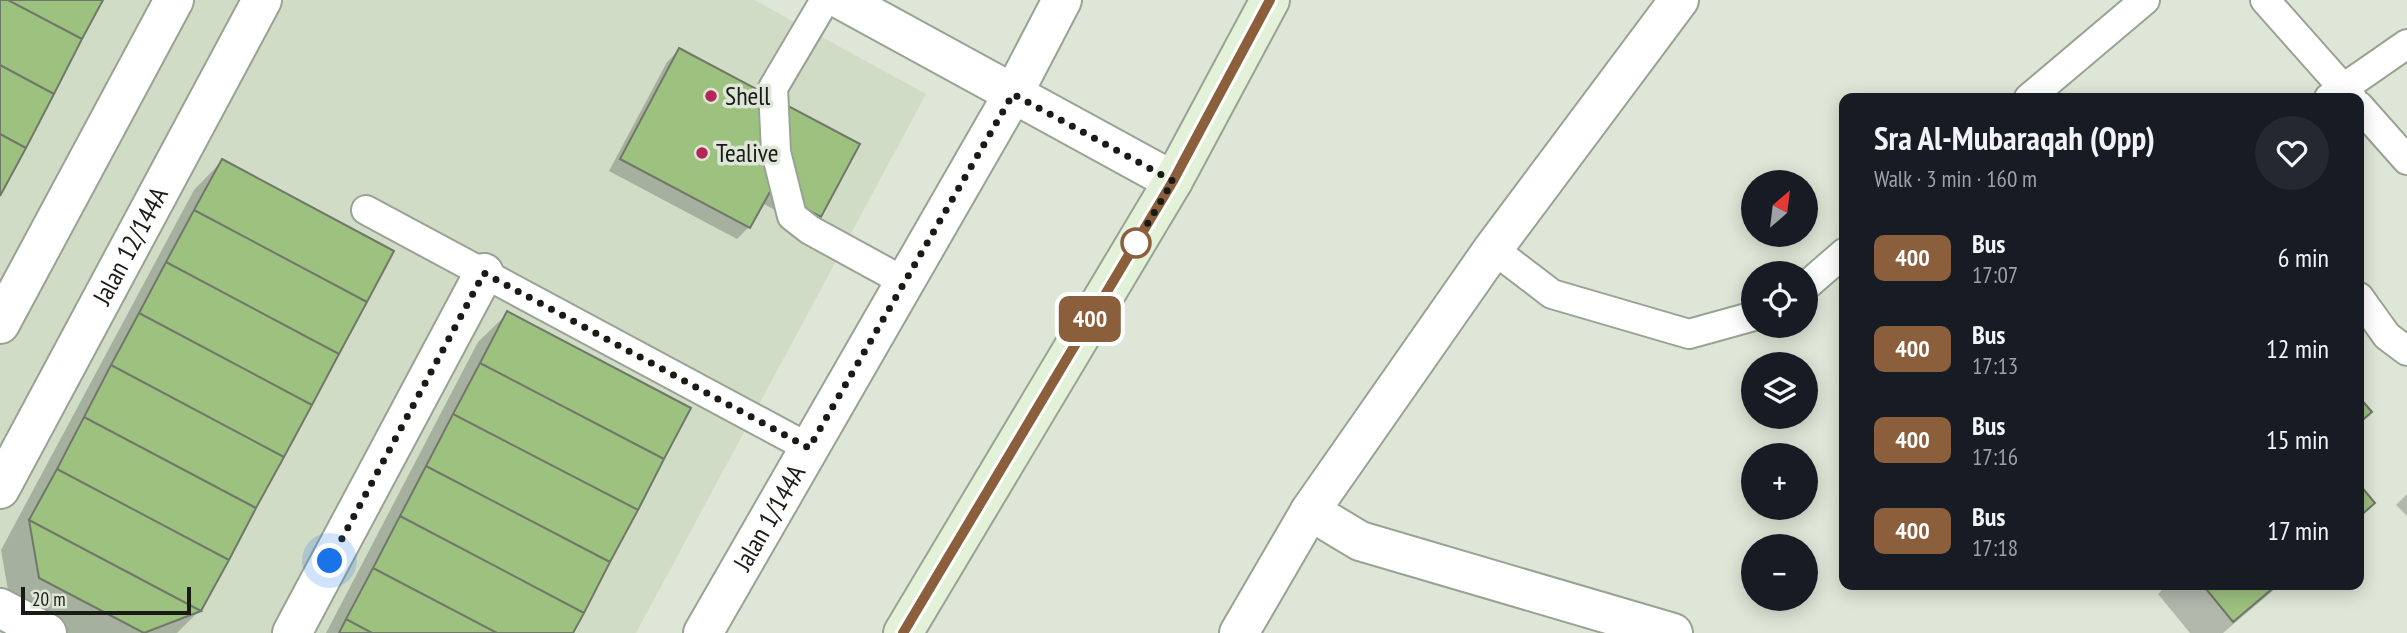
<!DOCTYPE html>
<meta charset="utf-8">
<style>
:root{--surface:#171b24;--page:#242831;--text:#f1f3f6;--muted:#9ea1a6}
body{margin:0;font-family:"PT Sans Narrow",sans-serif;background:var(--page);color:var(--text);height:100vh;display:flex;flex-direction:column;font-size:26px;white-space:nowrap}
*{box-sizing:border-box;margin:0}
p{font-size:23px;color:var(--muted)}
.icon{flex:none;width:38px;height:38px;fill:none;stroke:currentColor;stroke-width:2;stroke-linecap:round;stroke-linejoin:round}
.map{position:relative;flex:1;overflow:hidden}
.details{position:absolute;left:1839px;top:93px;width:525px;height:497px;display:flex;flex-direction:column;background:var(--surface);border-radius:14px;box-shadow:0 4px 18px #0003}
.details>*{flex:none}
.badge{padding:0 14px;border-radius:10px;font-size:24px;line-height:46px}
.needle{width:46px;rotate:28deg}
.controls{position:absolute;left:1741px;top:170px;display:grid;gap:14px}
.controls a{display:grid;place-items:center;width:77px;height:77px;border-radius:50%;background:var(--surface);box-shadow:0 4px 18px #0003;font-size:35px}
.scale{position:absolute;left:21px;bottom:18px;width:170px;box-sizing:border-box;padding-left:7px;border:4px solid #191c16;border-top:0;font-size:19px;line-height:24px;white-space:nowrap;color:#191c16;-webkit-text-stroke:5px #dee6d7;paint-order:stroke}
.you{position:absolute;width:35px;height:35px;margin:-18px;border:5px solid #fff;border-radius:50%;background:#1a73e8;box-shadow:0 0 0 10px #1a73e833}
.map>.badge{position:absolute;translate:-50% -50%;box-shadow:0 0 0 4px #fff}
.round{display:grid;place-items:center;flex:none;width:74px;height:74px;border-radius:37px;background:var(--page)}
.summary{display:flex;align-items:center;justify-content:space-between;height:119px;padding:0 35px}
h1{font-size:33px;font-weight:700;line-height:52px}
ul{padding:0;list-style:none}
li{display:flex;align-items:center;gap:21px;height:91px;padding:0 35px}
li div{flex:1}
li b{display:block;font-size:26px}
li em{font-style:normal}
li .badge{min-width:77px;font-weight:700;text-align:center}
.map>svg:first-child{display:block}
.built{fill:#d0dcc6}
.shadow{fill:#0003}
.building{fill:#9dc17f;stroke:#70786a;stroke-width:2}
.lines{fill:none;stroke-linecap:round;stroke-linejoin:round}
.lane-casing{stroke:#99a293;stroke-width:32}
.street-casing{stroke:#99a293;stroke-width:42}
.secondary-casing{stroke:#99a293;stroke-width:42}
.lane{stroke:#fff;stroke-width:28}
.street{stroke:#fff;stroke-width:38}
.secondary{stroke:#e3f1d8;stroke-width:38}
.line-casing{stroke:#fff;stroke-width:16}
.line{stroke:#8b5e3c;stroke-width:10}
.walk{stroke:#191c16;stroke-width:7;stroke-dasharray:0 12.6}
.poi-dot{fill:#b52657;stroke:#dee6d7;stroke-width:2.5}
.stop-dot{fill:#fff;stroke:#8b5e3c;stroke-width:3.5}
.labels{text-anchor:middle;stroke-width:7;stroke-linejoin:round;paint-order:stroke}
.poi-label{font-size:26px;fill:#191c16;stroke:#dee6d7;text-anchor:start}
.street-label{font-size:26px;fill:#191c16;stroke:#dee6d7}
</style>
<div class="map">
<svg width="2407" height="633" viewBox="0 0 2407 633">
<rect width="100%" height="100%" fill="#dee6d7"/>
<path class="built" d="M0 0H754L926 94 636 633H0Z"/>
<path class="shadow" d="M679 50 820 216 808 228 762 203 749 227 737 239 609 171 667 62Z
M222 161 200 610 177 633H61L11 607 1 550 194 190Z
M507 314 571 633H326L478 342Z
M2407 494V516L2396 505Z
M2168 584H2281L2223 633H2190L2158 594Z"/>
<path class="building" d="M0 0H8L82 39 54 94 0 65Z
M8 0H103L82 39Z
M679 48 860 144 821 217 771 190 750 228 620 159Z
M0 65 54 94 26 148 0 134Z
M0 134 26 148 0 196Z
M222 159 394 251 367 302 194 210Z
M194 210 367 302 339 354 166 262Z
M166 262 339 354 312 405 139 313Z
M507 311 691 408 664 459 480 363Z
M139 313 312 405 284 457 111 365Z
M480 363 664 459 638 510 453 414Z
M111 365 284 457 256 508 84 417Z
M2359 397 2372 412 2359 423Z
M453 414 638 510 610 562 426 466Z
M84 417 256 508 229 560 57 469Z
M426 466 610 562 584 613 400 516Z
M57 469 229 560 201 611 29 520Z
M2359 484 2375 503 2359 517Z
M400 516 584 613 573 633H497L373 568Z
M29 520 201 611 144 633 39 578Z
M373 568 497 633H372L346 619Z
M2202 584H2278L2233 622Z
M346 619 372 633H339Z"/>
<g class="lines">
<defs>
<path id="lane" d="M825 0 773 88 776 152 792 216 810 230 905 282
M2265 0 2352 98
M2029 98 2145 0
M2329 98 2407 44
M2359 106 2407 160
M366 210 809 448
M1493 249 1552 294 1689 334 1754 316
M1806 286 1844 253
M2359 297 2387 336 2407 351"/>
<g id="street">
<path d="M842 0 1173 181"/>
<path d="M0 324 174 0"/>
<path id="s1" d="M0 489 262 0"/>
<path d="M1310 511 1360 541 1673 633"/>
<path d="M0 608 47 633"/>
<path d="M292 633 484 273"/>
<path id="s2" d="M703 633 1013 94 1062 0"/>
<path d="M1239 633 1310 511 1493 249 1679 0"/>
</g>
<path id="secondary" d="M903 633 1173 181 1270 0"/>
</defs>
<use href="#lane" class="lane-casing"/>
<use href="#street" class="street-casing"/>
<use href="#secondary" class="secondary-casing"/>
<use href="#lane" class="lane"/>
<use href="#street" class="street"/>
<use href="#secondary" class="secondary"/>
</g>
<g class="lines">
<defs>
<path id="line" d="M903 633 1173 181 1270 0"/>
</defs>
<use href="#line" class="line-casing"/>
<use href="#line" class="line"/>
<path class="walk" d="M330 561 484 273 809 448 1013 94 1173 181 1130 253 1136 243"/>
</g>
<g class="poi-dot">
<circle cx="711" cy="96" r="7"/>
<circle cx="702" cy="153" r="7"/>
</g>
<circle class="stop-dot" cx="1136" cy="243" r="14"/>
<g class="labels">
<g class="poi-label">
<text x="725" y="105">Shell</text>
<text x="716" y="162">Tealive</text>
</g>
<g class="street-label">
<text dy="9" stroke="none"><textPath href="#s1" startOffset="276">Jalan 12/144A</textPath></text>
<text dy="9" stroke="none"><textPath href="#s2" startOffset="133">Jalan 1/144A</textPath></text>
</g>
</g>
</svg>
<div class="controls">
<a><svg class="needle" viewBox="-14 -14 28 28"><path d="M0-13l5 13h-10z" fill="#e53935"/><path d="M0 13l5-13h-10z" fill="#9ea1a6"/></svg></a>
<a><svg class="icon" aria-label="locate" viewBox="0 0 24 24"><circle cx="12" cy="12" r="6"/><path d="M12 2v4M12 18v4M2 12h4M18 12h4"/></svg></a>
<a><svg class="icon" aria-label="layers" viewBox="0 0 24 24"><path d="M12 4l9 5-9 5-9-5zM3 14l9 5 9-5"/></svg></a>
<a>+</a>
<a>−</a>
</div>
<div class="scale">20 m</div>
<div class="you" style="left:330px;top:561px"></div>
<b class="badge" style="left:1090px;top:319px;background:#8b5e3c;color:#fff">400</b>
<section class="details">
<div class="summary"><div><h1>Sra Al-Mubaraqah (Opp)</h1><p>Walk · 3 min · 160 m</p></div><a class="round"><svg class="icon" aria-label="heart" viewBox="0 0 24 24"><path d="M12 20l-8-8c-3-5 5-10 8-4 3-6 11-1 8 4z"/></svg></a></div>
<ul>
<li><span class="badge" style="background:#8b5e3c;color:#fff">400</span><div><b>Bus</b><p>17:07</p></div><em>6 min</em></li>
<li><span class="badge" style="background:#8b5e3c;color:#fff">400</span><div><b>Bus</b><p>17:13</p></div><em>12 min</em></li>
<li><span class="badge" style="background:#8b5e3c;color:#fff">400</span><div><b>Bus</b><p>17:16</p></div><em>15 min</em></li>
<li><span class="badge" style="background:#8b5e3c;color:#fff">400</span><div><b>Bus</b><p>17:18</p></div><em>17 min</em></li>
</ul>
</section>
</div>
